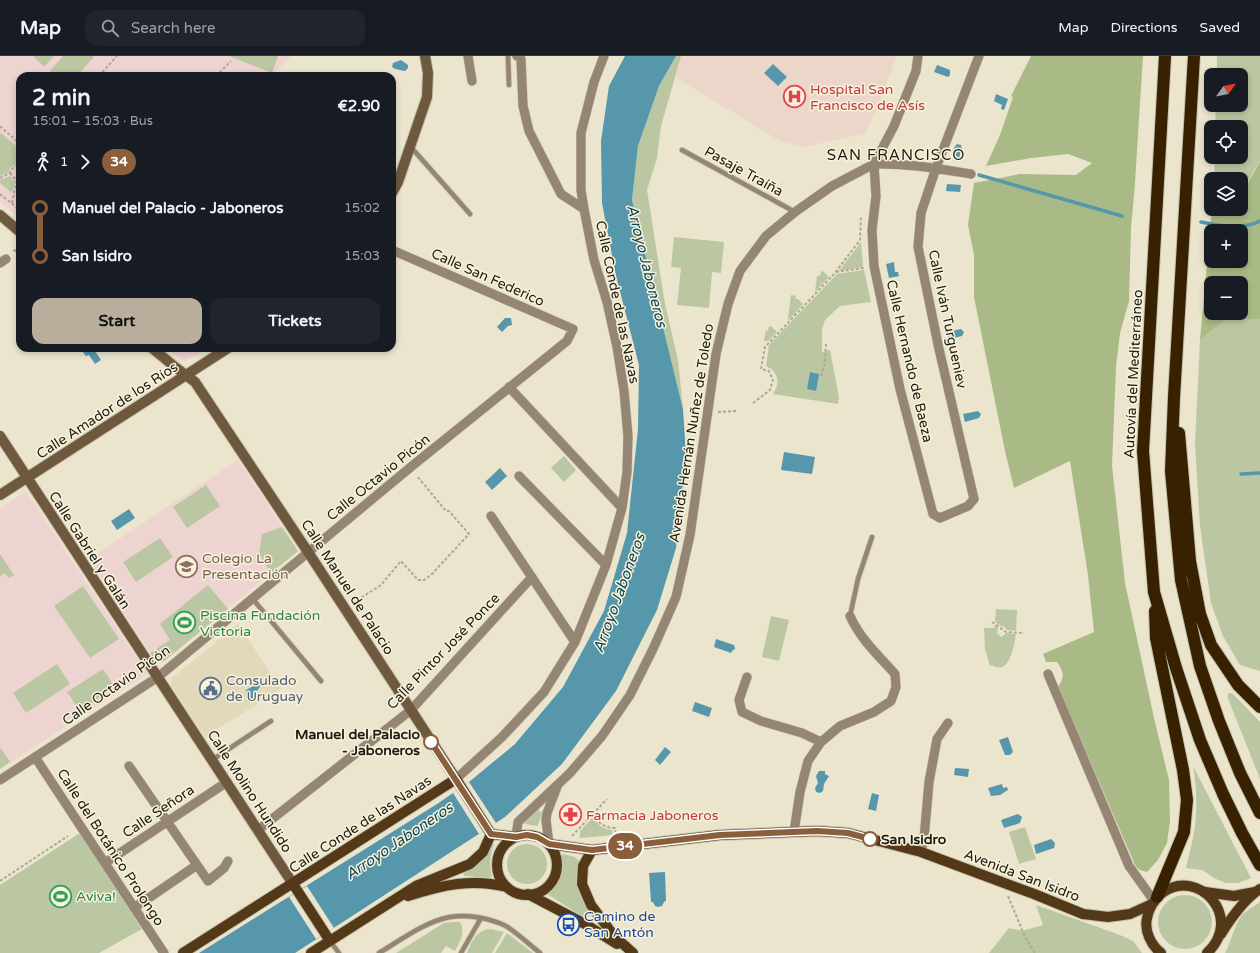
<!DOCTYPE html>
<meta charset="utf-8">
<style>
:root{--surface:#171b24;--page:#20242c;--text:#f1f3f6;--muted:#9ea1a6;--line:#363941;--accent:#b8ae9b}
body{margin:0;font-family:"Varela Round",sans-serif;background:var(--page);color:var(--text);height:100vh;display:flex;flex-direction:column;font-size:15px;white-space:nowrap}
*{box-sizing:border-box;margin:0}
p{font-size:13px;color:var(--muted)}
.icon{flex:none;width:22px;height:22px;fill:none;stroke:currentColor;stroke-width:2;stroke-linecap:round;stroke-linejoin:round}
.map{position:relative;flex:1;overflow:hidden}
.sheet{position:absolute;left:16px;top:16px;width:380px;height:280px;display:flex;flex-direction:column;background:var(--surface);border-radius:12px;box-shadow:0 2px 6px #0003}
.sheet>*{flex:none}
.badge{padding:0 8px;border-radius:13px;font-size:14px;line-height:26px}
.needle{width:26px;rotate:57deg}
.buttons{position:absolute;left:1204px;top:12px;display:grid;gap:8px}
.buttons a{display:grid;place-items:center;width:44px;height:44px;border-radius:8px;background:var(--surface);box-shadow:0 2px 6px #0003;font-size:20px}
.map>.badge{position:absolute;translate:-50% -50%;box-shadow:0 0 0 2px #fff}
.legs{display:flex;align-items:center;gap:6px;height:44px;padding:0 16px;font-size:13px}
.legs p{margin-inline-start:auto}
.head{display:flex;align-items:center;justify-content:space-between;height:68px;padding:0 16px}
h1{font-size:22px;font-weight:800;line-height:30px}
.primary-button{display:flex;gap:8px;margin-top:auto;padding:8px 16px}
.primary-button a{flex:1;height:46px;border-radius:12px;background:var(--accent);color:#111;font-size:16px;font-weight:800;line-height:46px;text-align:center}
.primary-button a+a{background:var(--page);color:var(--text)}
ul{padding:0 16px;list-style:none}
li{display:flex;align-items:center;gap:14px;height:48px;font-size:15px}
li i{display:grid;place-items:center;width:6px;height:100%;margin:0 5px;background:currentColor}
li i::after{content:'';width:10px;height:10px;margin:-5px;border:3px solid;border-radius:50%;background:var(--surface)}
li p{margin-inline-start:auto}
li:first-child i{background:linear-gradient(#0000 50%,currentColor 0)}
li:last-child i{background:linear-gradient(currentColor 50%,#0000 0)}
header{display:flex;align-items:center;gap:24px;box-sizing:border-box;height:56px;padding:0 20px;background:var(--surface);border-bottom:1px solid var(--line)}
header strong{font-size:19px}
nav{display:flex;gap:22px;margin-inline-start:auto;font-size:14px}
.search{width:280px;height:36px;background:var(--page);display:flex;align-items:center;gap:10px;box-sizing:border-box;padding:0 14px;border-radius:12px;color:var(--muted);font-size:15px}
.map>svg:first-child{display:block}
.built{fill:#e1d9ba}
.education{fill:#eed4d1}
.medical{fill:#ecd6c9}
.green{fill:#bbc7a2}
.forest{fill:#aaba87;fill-rule:evenodd}
.water{fill:#5797ab}
.pier{fill:#ebe5ce}
.lines{fill:none;stroke-linecap:round;stroke-linejoin:round}
.stream{stroke:#5797ab;stroke-width:3.5}
.lane-casing{stroke:#c6c1ac;stroke-width:6}
.street-casing{stroke:#c6c1ac;stroke-width:10}
.secondary-casing{stroke:#c6c1ac;stroke-width:12}
.primary-casing{stroke:#c6c1ac;stroke-width:12}
.highway-casing{stroke:#c6c1ac;stroke-width:14}
.path{stroke:#ada895;stroke-width:2;stroke-dasharray:3 2;stroke-linecap:butt}
.lane{stroke:#958674;stroke-width:4.5}
.street{stroke:#958674;stroke-width:9}
.secondary{stroke:#6f593e;stroke-width:10}
.primary{stroke:#533917;stroke-width:10}
.highway{stroke:#382100;stroke-width:12}
.line-1-casing{stroke:#fff;stroke-width:9}
.line-1{stroke:#8b5e3c;stroke-width:6}
.stop-1-dot{fill:#fff;stroke:#8b5e3c;stroke-width:2}
.labels{text-anchor:middle;stroke-width:3;stroke-linejoin:round;paint-order:stroke}
.health-label{font-size:14px;fill:#be3a42;stroke:#f9f2db;text-anchor:start}
.street-label{font-size:14px;fill:#1e1b13;stroke:#f9f2db}
.education-label{font-size:14px;fill:#785e54;stroke:#f9f2db;text-anchor:start}
.leisure-label{font-size:14px;fill:#27864d;stroke:#f9f2db;text-anchor:start}
.service-label{font-size:14px;fill:#4e5e75;stroke:#f9f2db;text-anchor:start}
.stop-label{font-size:14px;font-weight:bold;fill:#1e1b13;stroke:#f9f2db;text-anchor:end}
.transit-label{font-size:14px;fill:#164399;stroke:#f9f2db;text-anchor:start}
.neighbourhood-label{font-size:15px;letter-spacing:1px;fill:#1e1b13;stroke:#f9f2db}
.water-label{font-size:15px;font-style:italic;fill:#0d4756;stroke:#f9f2db}
</style>
<header>
<strong>Map</strong>
<div class="search"><svg class="icon" aria-label="search" viewBox="0 0 24 24"><circle cx="10" cy="10" r="6"/><path d="M15 15l6 6"/></svg>Search here</div>
<nav><a>Map</a><a>Directions</a><a>Saved</a></nav>
</header>
<div class="map">
<svg width="1260" height="897" viewBox="0 0 1260 897">
<rect width="100%" height="100%" fill="#ebe5ce"/>
<path class="built" d="M238 568 281 633 205 681 171 629 172 622Z"/>
<path class="education" d="M0 0H291L271 20H20V163L0 146Z
M167 292H208L188 304 184 305 180 303Z
M238 404 298 495 163 606H158L155 604 89 503Z
M26 435 147 618 0 713V453Z"/>
<path class="medical" d="M681 0H896L889 22 866 77 804 91 780 85 675 21Z"/>
<path class="green" d="M33 0H54L44 11Z
M63 0H92L94 1 77 20H56L50 15Z
M231 0H278L272 17 231 1Z
M676 0H681L661 70 657 102 647 134 665 248 678 304 683 353 632 144 638 90 659 30Z
M1217 0H1260V104L1246 129 1241 130V123H1214L1215 101H1241V71H1215L1216 49H1241V19H1217Z
M1 77 20 93 16 108 11 111 9 116 0 120V78Z
M10 120 12 123 15 125 12 137 0 127V124Z
M674 181 724 186 721 217 712 216 709 252 677 249 681 212 671 211Z
M861 186 863 211 839 215Z
M864 214 871 246 840 250 825 264 822 273V296L830 294 839 341 838 348 773 338C781 326 778 316 766 310L769 289 837 218Z
M821 215 824 216 829 221 815 236 817 220H820Z
M791 239 796 240 795 243H798L803 248 789 264 788 263Z
M1226 263H1260V615L1240 609 1223 580 1211 547 1200 470 1195 388 1200 284Z
M769 270 772 271 777 276 768 285H764L766 274 768 275Z
M564 400 576 414 564 426 551 412Z
M206 429 220 450 187 472 173 451Z
M282 471 298 495 271 517 259 498 262 478Z
M160 482 173 501 136 526 123 506Z
M0 498 14 519 9 522 5 517 0 520Z
M208 529 228 553 163 606H158L150 597 170 584 160 568Z
M83 530 119 583 90 602 54 550Z
M996 553 1017 554 1016 575 1007 574 1003 570H1001L995 566Z
M771 560 789 564 779 605 762 601Z
M995 569 998 572 997 577 1001 581 1007 577 1016 578C1014 590 1009 621 992 609L990 610 985 593 984 572H994Z
M57 608 70 628 26 657 13 637Z
M103 613 115 631 80 655 67 636Z
M1229 637H1232L1260 666V723L1227 640Z
M0 691 10 706 0 713Z
M1193 710 1251 822 1238 827H1226L1216 823 1202 814 1186 812C1188 802 1191 792 1193 782 1198 758 1197 733 1193 710Z
M538 753 542 757 538 769 537 770 525 768 526 765Z
M593 761C598 769 603 773 612 774L613 779 580 782V775Z
M1025 771 1036 803 1019 808 1009 776Z
M80 777 142 873 99 897H0V829Z
M491 787 494 788C490 799 489 808 492 821L489 822 464 820 463 816 465 815C481 807 484 803 491 787Z
M507 808a20 20 0 1 1 40 0a20 20 0 1 1-40 0Z
M563 798 575 801 581 807C573 827 583 841 591 858L590 860 585 862 547 838 546 835C556 825 560 815 560 801Z
M1158 866a27 27 0 1 1 54 0a27 27 0 1 1-54 0Z
M1260 846V897H1225C1232 885 1234 867 1244 857 1249 853 1255 850 1260 846Z
M1036 849 1120 879 1133 885 1142 897H989L1009 872 1022 875 1043 869Z
M452 866H460C466 877 460 885 455 895L446 890 441 897H396L444 867Z
M491 873 504 876 492 897H467C472 885 476 874 491 873Z
M507 877 533 897H495Z"/>
<path class="forest" d="M1031 0H1143L1135 127 1131 172 1129 245 1120 277 1116 311 1112 410 1125 527 1154 662 1169 724 1170 765 1167 787 1158 804 1147 816 1140 814 1136 811 1058 631C1065 620 1064 616 1057 606H1046L1043 598 1094 576 1088 519 1070 405 1014 432 1005 395 974 241V199L968 169 974 127 1020 118 1076 119 1092 107 1068 98 1031 102 986 110 1000 79 1013 41 1011 40Z
M1260 105V263H1226L1200 284 1212 153H1241V130L1247 129ZM1211 175H1241V205H1211ZM1211 227H1241V257H1211Z"/>
<path class="water" d="M625 0H676L659 30 638 90 632 144 683 353 686 399 676 492 657 554 616 635 562 708 505 761 295 897H199L437 748 469 726 515 688 563 631 604 555 627 477 638 373 639 309 616 220 602 147 601 85 609 30Z
M401 4 408 9V12L405 15 395 13 392 11 393 7Z
M773 8 787 21 778 30 764 17Z
M937 9 950 14V19L948 21 934 16Z
M996 38 1008 43 1004 54 1001 53 1002 49 994 45Z
M957 88 961 89 962 93 959 102 956 104 954 103 952 100 954 92Z
M947 128 961 129 960 136 946 135Z
M894 206 895 216H898L899 220 889 222 886 208Z
M505 262H511L512 269 508 270 502 276 497 271Z
M961 273 964 276 962 280 949 283 947 276Z
M86 292H93L101 304 95 308 89 299 86 300 82 295Z
M810 316 819 318 816 335 807 333Z
M978 355 981 358 979 362 965 366 963 358Z
M784 396 815 401 812 418 781 414Z
M500 412 507 420 492 434 485 426Z
M129 453 135 462 117 474 111 465Z
M716 583 734 589 735 593 732 595 731 597 714 591Z
M259 627 260 631 254 638 253 646H248L246 640V634Z
M695 646 712 652 709 661 692 655Z
M1008 681 1013 696 1010 699H1005L999 684Z
M665 691 671 696 660 709 655 704Z
M955 712 969 713 968 721 954 719Z
M819 715H825V718L829 720 824 728 823 735 820 737 816 736 815 732 818 727 816 720Z
M1002 728 1003 732 1007 731 1008 734 1000 739 991 740 988 732Z
M872 737 879 739 876 755 868 753Z
M1018 758 1022 761 1020 767 1004 772 1001 764Z
M1051 783 1055 787 1054 792 1036 798 1034 789Z
M665 816 666 845 664 846 662 850 658 851 655 850 653 846H651L649 817Z"/>
<path class="pier" d="M469 726 496 767 479 778 453 737Z
M307 830 334 872 316 883 289 841Z"/>
<g class="lines">
<path class="stream" d="M979 119 1122 160
M1201 166C1219 170 1243 174 1260 165
M1241 418 1260 417"/>
<defs>
<path id="lane" d="M508 0 509 29
M410 90 470 158
M682 94 795 156
M252 542 321 625
M850 560 858 523 872 481
M212 704 271 665
M330 885 339 897
M379 897C399 885 426 865 450 861 467 858 488 862 504 869 513 873 531 890 540 897
M461 897 481 862"/>
<path id="street" d="M468 0 472 25
M517 0 521 3 523 50 529 75 561 138 584 153
M971 118C939 113 907 107 874 108L876 140 872 174 874 210 900 333 933 458 940 462 968 450 974 443 939 293 918 191 921 157 936 112 979 0
M0 207 6 203
M509 331 622 452
M519 420 606 509
M491 460 575 586
M1048 618 1129 810 1154 845
M747 621 739 644 742 656 761 665 802 677 821 686
M35 701 164 897
M129 710 208 825 224 812 228 805
M456 723 502 681 544 636 575 586 606 509 622 452 627 416 628 380 624 335 617 291 607 246 594 204 584 153 581 134V77L594 26 604 0
M0 724 158 621 412 410 567 285 573 273 392 194
M258 774 411 654 532 521
M794 776 800 736 808 705 821 686 840 670 874 656 891 645 896 631 895 618C878 599 861 584 850 560
M516 781 518 766 570 717 602 680 630 639 653 593 676 541 690 479 716 298 728 248 740 215 766 180 795 156 832 130 874 108 894 70 916 15 918 0
M549 788 546 764 547 757 557 731
M921 796 924 783 929 726 937 683 948 667
M105 807 227 726
M134 852 197 809"/>
<path id="secondary" d="M392 137 398 126 427 41 428 17 425 0
M0 159 20 176
M152 292 175 311 195 326 308 496 456 723
M0 380 293 828
M0 439 228 292"/>
<path id="primary" d="M497 809a30 30 0 1 1 60 0a30 30 0 1 1-60 0Z
M549 788 592 794 720 779 817 775 848 777 921 796 1034 838 1083 858 1108 861 1130 858 1152 848
M592 794 583 810 582 828 591 849 614 880 633 897
M293 828 330 885
M1205 836 1234 840 1255 836
M528 838 585 868 617 888
M408 840C442 829 472 822 507 831
M1221 878C1231 862 1244 843 1260 833
M183 897 456 723 491 778 516 781
M311 897 416 830 470 808 483 796 491 778
M1161 897C1151 889 1144 875 1147 862 1149 851 1154 844 1162 837 1198 810 1245 862 1207 897"/>
<path id="highway" d="M1165 0 1143 395 1154 536 1176 612 1200 684 1223 738 1242 777 1260 809
M1194 0 1174 341 1171 415 1181 524 1200 610 1219 665 1240 717 1260 757
M1179 377 1190 505 1200 558 1211 589 1238 629 1260 651
M1155 555 1156 582 1183 714 1187 744 1184 776 1157 841"/>
</defs>
<use href="#lane" class="lane-casing"/>
<use href="#street" class="street-casing"/>
<use href="#secondary" class="secondary-casing"/>
<use href="#primary" class="primary-casing"/>
<use href="#highway" class="highway-casing"/>
<path class="path" d="M99 20 117 0
M216 20 231 5
M0 72 1 71 20 88
M16 111 20 98
M10 117 14 122 20 121
M0 122 10 117 13 112 16 111 20 112
M0 138 20 154
M12 147 17 123
M15 194 18 198
M13 195 20 191
M836 216 864 212
M821 320 825 307 826 288
M753 347 770 334 773 324 769 315 761 313 765 291 835 217 860 184 861 160
M718 356 737 355
M353 547 381 529 401 505 418 524H424L431 519 469 478 449 455H446L417 420
M992 566 1006 576 1024 577
M594 757C597 767 605 772 615 772L616 781
M572 780 607 743
M0 825 68 780
M1008 840 1025 881 1035 897"/>
<use href="#lane" class="lane"/>
<use href="#street" class="street"/>
<use href="#secondary" class="secondary"/>
<use href="#primary" class="primary"/>
<use href="#highway" class="highway"/>
</g>
<g class="lines">
<defs>
<path id="line-1" d="M431 686 491 778 516 781 527 779 537 781 549 788 592 794 720 779 817 775 848 777 870 783"/>
</defs>
<use href="#line-1" class="line-1-casing"/>
<use href="#line-1" class="line-1"/>
</g>
<defs>
<symbol id="hospital-ring" viewBox="-11 -11 22 22"><circle r="9.5" fill="#f9f2db" stroke="#e0444e" stroke-width="1.5"/><path d="M-5-5h3v3.5h4V-5h3V5h-3V1.5h-4V5h-3Z" fill="#e0444e"/></symbol>
<symbol id="school-ring" viewBox="-11 -11 22 22"><circle r="9.5" fill="#f9f2db" stroke="#8d6e63" stroke-width="1.5"/><path d="M0-5L7-2L0 1L-7-2ZM-4 1L0 2.5L4 1V4Q0 6-4 4Z" fill="#8d6e63"/></symbol>
<symbol id="stadium-ring" viewBox="-11 -11 22 22"><circle r="9.5" fill="#f9f2db" stroke="#2e9e5b" stroke-width="1.5"/><path d="M0-5a6.5 5 0 1 0 0 10a6.5 5 0 1 0 0-10ZM-3.5-1.8h7v3.6h-7Z" fill="#2e9e5b"/></symbol>
<symbol id="civic-ring" viewBox="-11 -11 22 22"><circle r="9.5" fill="#f9f2db" stroke="#5c6f8a" stroke-width="1.5"/><path d="M-.6-6.5H3V-4.5H.6V-3L4-1V1h2V6H-6V1h2V-1L-.6-3ZM-1.2 2.5V6h2.4V2.5Z" fill="#5c6f8a"/></symbol>
<symbol id="pharmacy-ring" viewBox="-11 -11 22 22"><circle r="9.5" fill="#f9f2db" stroke="#e0444e" stroke-width="1.5"/><path d="M-2-6h4v4h4v4h-4v4h-4v-4h-4v-4h4Z" fill="#e0444e"/></symbol>
<symbol id="bus-ring" viewBox="-11 -11 22 22"><circle r="9.5" fill="#f9f2db" stroke="#1a4fb4" stroke-width="1.5"/><path d="M-5-6H5V4H4V6H2V4H-2V6H-4V4H-5ZM-3.5-4V0h7V-4ZM-3.5 1.2v1.5H-2V1.2ZM2 1.2v1.5H3.5V1.2Z" fill="#1a4fb4"/></symbol>
</defs>
<g fill-rule="evenodd">
<use href="#hospital-ring" x="782" y="28" width="25" height="25"/>
<use href="#school-ring" x="174" y="498" width="25" height="25"/>
<use href="#stadium-ring" x="172" y="554" width="25" height="25"/>
<use href="#civic-ring" x="198" y="620" width="25" height="25"/>
<use href="#pharmacy-ring" x="558" y="746" width="25" height="25"/>
<use href="#stadium-ring" x="48" y="828" width="25" height="25"/>
<use href="#bus-ring" x="556" y="856" width="25" height="25"/>
</g>
<g class="stop-1-dot">
<circle cx="431" cy="686" r="7"/>
<circle cx="870" cy="783" r="7"/>
</g>
<g class="labels">
<g class="health-label">
<text x="810" y="38">Hospital San<tspan x="810" dy="16">Francisco de Asís</tspan></text>
<text x="586" y="764">Farmacia Jaboneros</text>
</g>
<g class="street-label">
<text transform="translate(744 115) rotate(29)" y="5">Pasaje Traíña</text>
<text transform="translate(488 221) rotate(24)" y="5">Calle San Federico</text>
<text transform="translate(618 246) rotate(78)" y="5">Calle Conde de las Navas</text>
<text transform="translate(948 263) rotate(78)" y="5">Calle Iván Turgueniev</text>
<text transform="translate(910 305) rotate(77)" y="5">Calle Hernando de Baeza</text>
<text transform="translate(1133 318) rotate(-87)" y="5">Autovía del Mediterráneo</text>
<text transform="translate(107 354) rotate(-33)" y="5">Calle Amador de los Ríos</text>
<text transform="translate(691 377) rotate(-81)" y="5">Avenida Hernán Nuñez de Toledo</text>
<text transform="translate(378 421) rotate(-39)" y="5">Calle Octavio Picón</text>
<text transform="translate(90 494) rotate(57)" y="5">Calle Gabriel y Galán</text>
<text transform="translate(348 531) rotate(57)" y="5">Calle Manuel de Palacio</text>
<text transform="translate(443 595) rotate(-46)" y="5">Calle Pintor José Ponce</text>
<text transform="translate(116 629) rotate(-35)" y="5">Calle Octavio Picón</text>
<text transform="translate(250 735) rotate(57)" y="5">Calle Molino Hundido</text>
<text transform="translate(158 755) rotate(-34)" y="5">Calle Señora</text>
<text transform="translate(360 768) rotate(-33)" y="5">Calle Conde de las Navas</text>
<text transform="translate(111 791) rotate(57)" y="5">Calle del Botánico Prolongo</text>
<text transform="translate(1022 819) rotate(21)" y="5">Avenida San Isidro</text>
</g>
<g class="education-label">
<text x="202" y="507">Colegio La<tspan x="202" dy="16">Presentación</tspan></text>
</g>
<g class="leisure-label">
<text x="200" y="564">Piscina Fundación<tspan x="200" dy="16">Victoria</tspan></text>
<text x="76" y="845">Aviva!</text>
</g>
<g class="service-label">
<text x="226" y="629">Consulado<tspan x="226" dy="16">de Uruguay</tspan></text>
</g>
<g class="stop-label">
<text x="420" y="683">Manuel del Palacio<tspan x="420" dy="16">- Jaboneros</tspan></text>
<text x="881" y="788" text-anchor="start">San Isidro</text>
</g>
<g class="transit-label">
<text x="584" y="865">Camino de<tspan x="584" dy="16">San Antón</tspan></text>
</g>
<g class="neighbourhood-label">
<text x="896" y="104">SAN FRANCISCO</text>
</g>
<g class="water-label">
<text transform="translate(647 210) rotate(76)" y="5">Arroyo Jaboneros</text>
<text transform="translate(619 537) rotate(-70)" y="5">Arroyo Jaboneros</text>
<text transform="translate(399 785) rotate(-34)" y="5">Arroyo Jaboneros</text>
</g>
</g>
</svg>
<div class="buttons">
<a><svg class="needle" viewBox="-14 -14 28 28"><path d="M0-13l5 13h-10z" fill="#e53935"/><path d="M0 13l5-13h-10z" fill="#9ea1a6"/></svg></a>
<a><svg class="icon" aria-label="locate" viewBox="0 0 24 24"><circle cx="12" cy="12" r="6"/><path d="M12 2v4M12 18v4M2 12h4M18 12h4"/></svg></a>
<a><svg class="icon" aria-label="layers" viewBox="0 0 24 24"><path d="M12 4l9 5-9 5-9-5zM3 14l9 5 9-5"/></svg></a>
<a>+</a>
<a>−</a>
</div>
<b class="badge" style="left:625px;top:790px;background:#8b5e3c;color:#fff">34</b>
<section class="sheet">
<div class="head"><div><h1>2 min</h1><p>15:01 – 15:03 · Bus</p></div><b>€2.90</b></div>
<div class="legs"><svg class="icon" aria-label="walk" viewBox="0 0 24 24"><circle cx="13" cy="4" r="2"/><path d="M13 8l-2 6 4 7M11 14l-3 7M7 12l3-4h3l4 4"/></svg>1<svg class="icon" aria-label="forward" viewBox="0 0 24 24"><path d="M9 5l7 7-7 7"/></svg><b class="badge" style="background:#8b5e3c;color:#fff">34</b></div>
<ul>
<li><i style="color:#8b5e3c"></i><b>Manuel del Palacio - Jaboneros</b><p>15:02</p></li>
<li><i style="color:#8b5e3c"></i><b>San Isidro</b><p>15:03</p></li>
</ul>
<div class="primary-button"><a>Start</a><a>Tickets</a></div>
</section>
</div>
